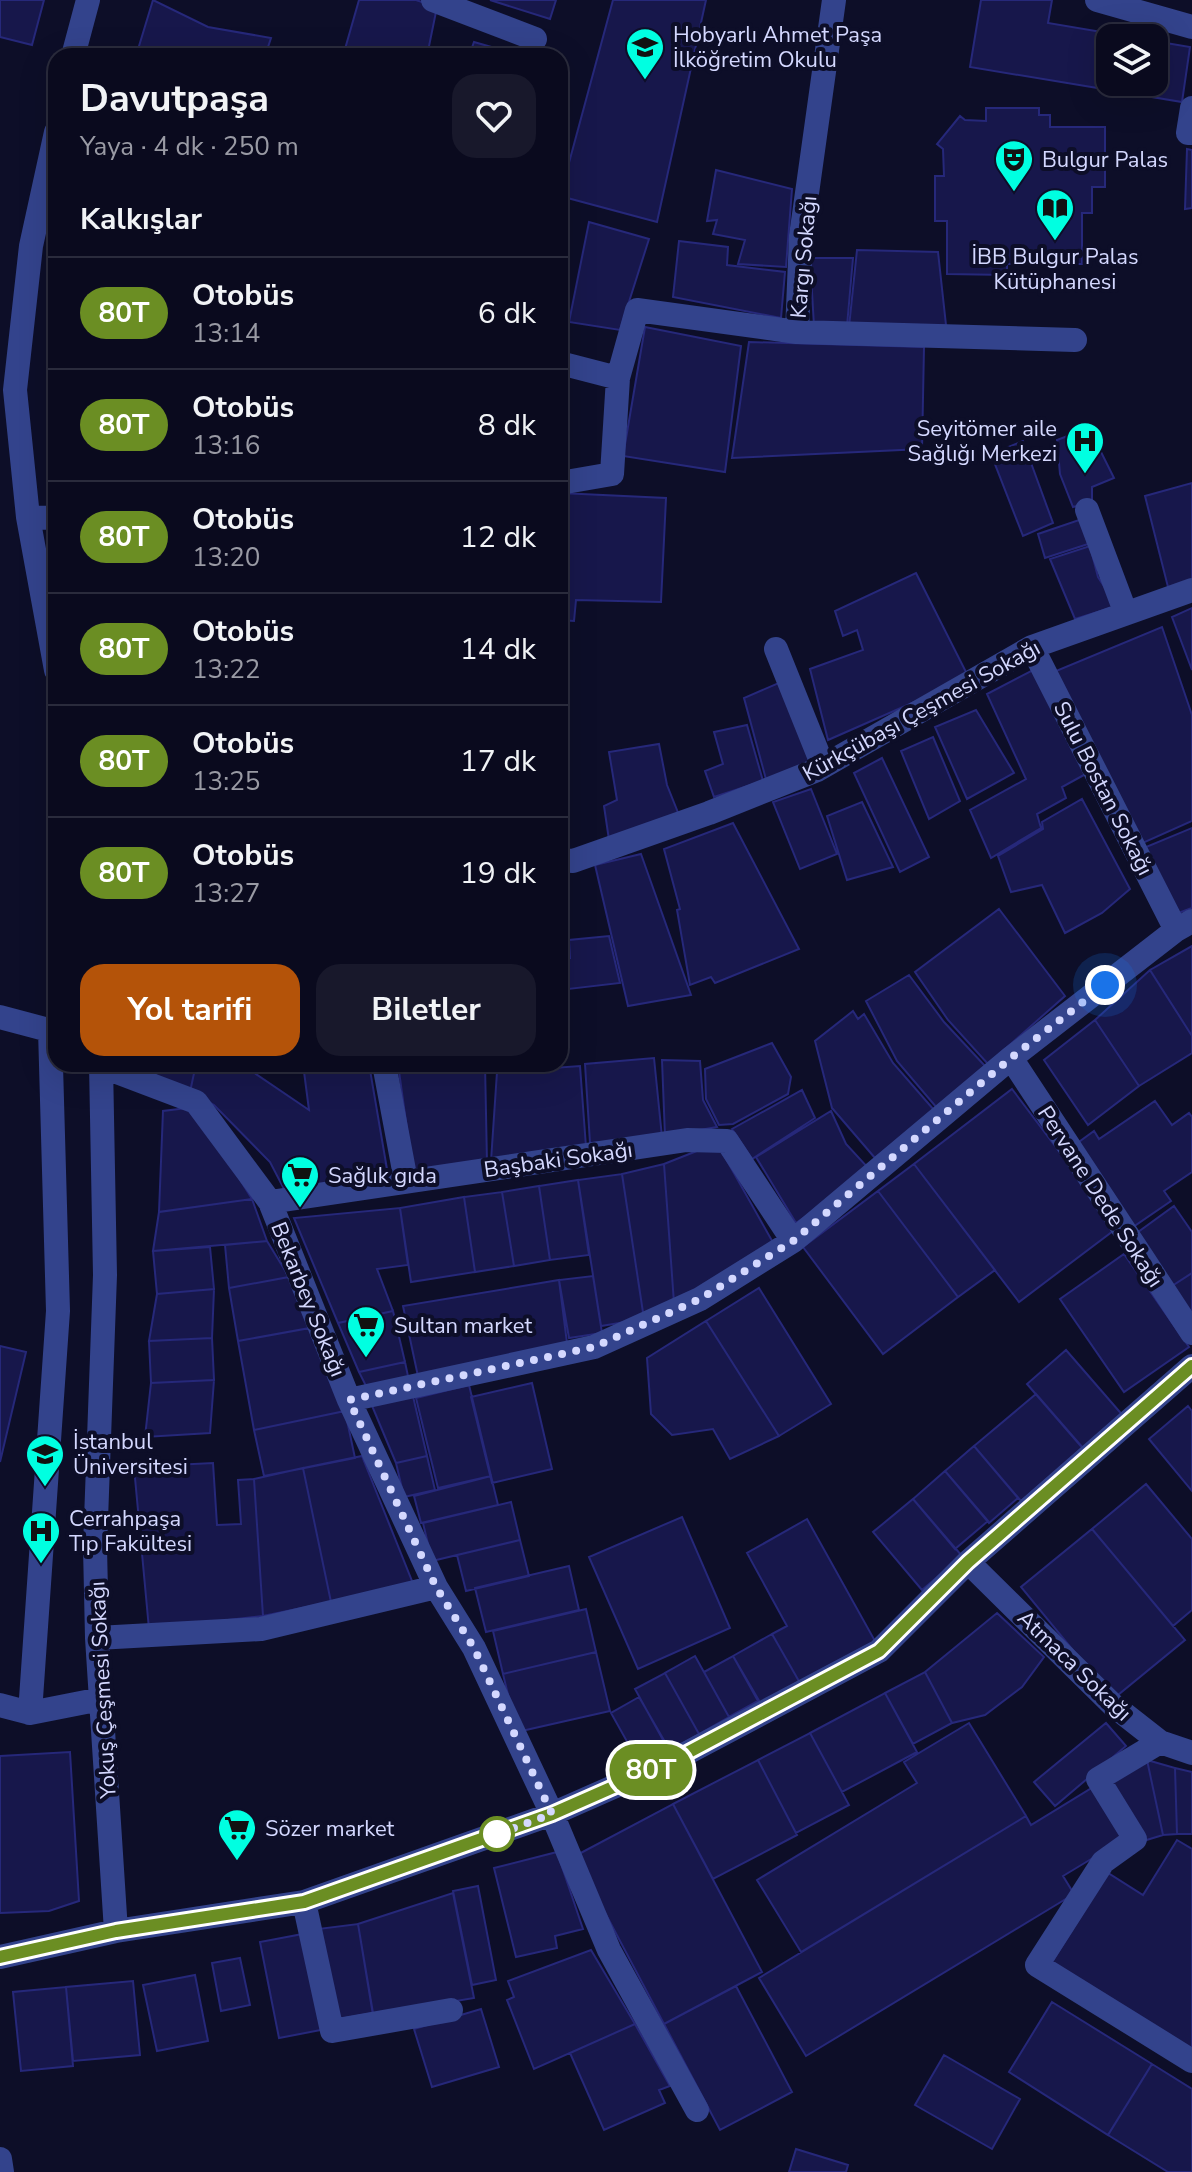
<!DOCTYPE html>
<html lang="tr">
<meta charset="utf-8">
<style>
:root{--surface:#0a0a1e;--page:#18182b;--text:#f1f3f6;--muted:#999aa4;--line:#2a2b3c;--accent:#b45309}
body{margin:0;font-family:"Nunito Sans",sans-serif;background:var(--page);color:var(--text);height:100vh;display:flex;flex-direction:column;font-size:30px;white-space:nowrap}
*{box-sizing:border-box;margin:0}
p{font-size:26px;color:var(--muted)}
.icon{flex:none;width:44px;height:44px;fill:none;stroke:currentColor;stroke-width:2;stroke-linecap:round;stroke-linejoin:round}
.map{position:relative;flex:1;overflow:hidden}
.panel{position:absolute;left:48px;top:48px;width:520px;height:1024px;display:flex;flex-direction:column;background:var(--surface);border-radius:24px;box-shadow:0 8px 32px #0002,0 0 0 2px var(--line)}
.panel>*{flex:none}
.badge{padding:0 16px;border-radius:26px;font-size:28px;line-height:52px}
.buttons{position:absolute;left:1096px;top:24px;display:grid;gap:16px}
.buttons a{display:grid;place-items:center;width:72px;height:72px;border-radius:16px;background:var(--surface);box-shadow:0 8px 32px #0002,0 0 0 2px var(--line);font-size:40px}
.you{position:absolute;width:40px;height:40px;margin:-20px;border:6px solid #fff;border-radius:50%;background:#1a73e8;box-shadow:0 0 0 12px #1a73e833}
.map>.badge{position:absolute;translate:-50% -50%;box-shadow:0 0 0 4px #fff}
h2{padding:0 32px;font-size:30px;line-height:72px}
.round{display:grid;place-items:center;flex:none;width:84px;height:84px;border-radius:24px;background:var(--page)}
.summary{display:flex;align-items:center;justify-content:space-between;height:136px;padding:0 32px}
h1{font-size:38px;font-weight:700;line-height:60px}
.action{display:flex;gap:16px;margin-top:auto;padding:16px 32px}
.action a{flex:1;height:92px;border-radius:24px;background:var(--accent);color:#fff;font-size:32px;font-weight:700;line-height:92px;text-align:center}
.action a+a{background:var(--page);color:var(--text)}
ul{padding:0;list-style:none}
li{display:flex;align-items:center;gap:24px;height:112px;padding:0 32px;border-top:2px solid var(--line)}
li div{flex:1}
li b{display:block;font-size:30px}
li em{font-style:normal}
li .badge{min-width:88px;font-weight:700;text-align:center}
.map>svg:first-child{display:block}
.building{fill:#17174b;stroke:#26287a;stroke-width:2}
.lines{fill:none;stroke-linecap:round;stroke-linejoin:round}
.minor{stroke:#33438c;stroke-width:24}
.line-casing{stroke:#fff;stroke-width:18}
.line{stroke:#6b8e23;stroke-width:12}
.walk{stroke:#d4d8ff;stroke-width:8;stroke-dasharray:0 14.4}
.stop-dot{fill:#fff;stroke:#6b8e23;stroke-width:4}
.labels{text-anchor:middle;stroke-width:8;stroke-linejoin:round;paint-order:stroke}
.poi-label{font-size:22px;fill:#d4d8ff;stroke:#0d0e28;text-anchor:start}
.street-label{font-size:22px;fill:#d4d8ff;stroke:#0d0e28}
</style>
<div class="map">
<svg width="1192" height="2172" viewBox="0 0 1192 2172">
<rect width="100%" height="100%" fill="#0d0e28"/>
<path class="building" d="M0 0H44L32 45 0 37Z
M153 0 208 27 271 38 265 56H136Z
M359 0H416L437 7 427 56H343Z
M490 0H556L550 19Z
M613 0H706L657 222 560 196Z
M981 0H1052L1048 23 1137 38H1110V82H1154V41L1190 47 1182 102 970 67Z
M474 42 523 56H469Z
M986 108H1039V115H1050V127H1105V187H1092V213H1082V264H1007V275L947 274V221H935V176H944L943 149 937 144 960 116 965 120 986 121Z
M1187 149 1192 150V208L1185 209Z
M716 170 792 189 786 267 738 264 745 240 713 234 717 220 707 221Z
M589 222 649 239 620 330 569 322Z
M679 241 728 247 727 265 785 272 781 318 673 297Z
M857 250 938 252 946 325 849 327Z
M810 258H853L847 326H814Z
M645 327 741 346 725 472 623 456Z
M749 342 924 347 922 449 732 458Z
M1089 428 1114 478 1092 487V502L1073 507 1060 474 1057 440Z
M1023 441 1053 523 1023 536 991 454Z
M1192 483V586L1170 595 1145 496Z
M560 493 666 498 661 602 576 600 574 621 560 620Z
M1082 519 1088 544 1045 558 1038 534Z
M1090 546 1098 577 1117 606 1075 619 1050 559Z
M916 573 969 678 828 740 810 669 863 650 857 630 843 636 835 611Z
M1192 608V670L1172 617Z
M1162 627 1192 715V821L1136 846 1056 671Z
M1035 669 1093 770 1062 787 1066 798 1037 814 1041 828 991 858 970 810 1026 779 987 694Z
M781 682 812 761 767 783 744 698Z
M976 710 1014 773 967 799 935 727Z
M747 725 763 781 714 797 705 771 723 764 714 732Z
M933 737 960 801 929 819 901 751Z
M659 744 667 785 681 820 609 840 604 806 617 800 609 752Z
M882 758 929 857 900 872 854 773Z
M811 789 837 854 800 869 773 802Z
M1082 799 1130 889 1102 913 1065 933 1042 885 1011 892 998 856 1043 829 1042 822Z
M862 802 893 867 847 880 827 816Z
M733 823 799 949 715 983 711 977 690 985 677 910 680 909 664 849Z
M1192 828V908L1173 915 1146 847Z
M641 854 691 995 628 1006 595 865Z
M999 909 1065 996 988 1064 948 1020 915 972Z
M609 936 620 983 560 990V959L570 958 569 940Z
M1192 946V1036L1150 970Z
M1150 970 1192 1036V1053L1139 1086 1095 1020Z
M909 975 944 1022 985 1066 937 1108 897 1061 866 1001Z
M853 1011 858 1019 864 1014 893 1063 934 1110 875 1158 832 1108 815 1041Z
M1095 1020 1139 1086 1088 1125 1044 1060Z
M772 1043 791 1077 788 1094 733 1124 719 1125 706 1099 705 1069Z
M654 1058 662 1137 590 1143 585 1064Z
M662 1060 700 1061 703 1100 717 1127 665 1136Z
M154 1064H196L190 1092 157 1085Z
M196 1064H241L309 1110 303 1064H369L388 1175 285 1191 270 1162 214 1105 190 1092Z
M398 1064H485L487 1163 413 1173Z
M580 1066 586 1147 491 1161 497 1072Z
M1012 1089 1117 1228 1019 1302 914 1164Z
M802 1090 815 1118 752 1159 732 1129Z
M1155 1101 1172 1125 1189 1113 1192 1117V1172L1164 1191 1171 1201 1130 1229 1072 1147 1094 1131 1099 1139Z
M195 1107 252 1199 159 1212 163 1111Z
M831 1111 846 1144 871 1171 796 1223 756 1157Z
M717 1143 775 1246 674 1303 664 1164Z
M664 1164 674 1303 644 1319 622 1174Z
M914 1164 995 1270 958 1297 878 1191Z
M622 1174 644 1319 601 1326 578 1180Z
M578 1180 589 1255 550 1260 539 1186Z
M539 1186 550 1260 514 1266 502 1192Z
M878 1191 958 1297 883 1354 803 1247Z
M502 1192 514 1266 475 1272 464 1197Z
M464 1197 475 1272 411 1282 400 1208Z
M252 1199 267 1241 153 1251 159 1212Z
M1174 1206 1192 1232V1273L1172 1286 1134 1235Z
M400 1208 408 1265 377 1269 393 1311 338 1323 294 1218Z
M267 1241 289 1277 229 1288 225 1245Z
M210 1247 214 1289 157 1294 153 1251Z
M1124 1254 1189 1347 1124 1392 1060 1299Z
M1192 1273V1318L1172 1286Z
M593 1276 602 1333 569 1338 559 1280Z
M289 1277 310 1328 238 1341 229 1288Z
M559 1280 567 1343 419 1381 403 1306Z
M759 1288 831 1404 779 1436 706 1321Z
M214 1289 212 1338 149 1341 157 1294Z
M393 1311 405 1362 359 1372 338 1323Z
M706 1321 779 1436 730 1459 713 1429 672 1435 651 1414 647 1358Z
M310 1328 345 1411 254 1430 238 1341Z
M212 1338 214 1380 151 1383 149 1341Z
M0 1346 26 1352 0 1462Z
M1066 1350 1125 1418 1086 1452 1027 1384Z
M405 1362 409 1381 367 1388 359 1372Z
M214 1380 210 1433 145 1437 151 1383Z
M532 1383 552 1469 492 1483 471 1397Z
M469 1385 491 1476 438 1488 416 1398Z
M412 1392 427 1456 396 1463 370 1401Z
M1036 1394 1083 1448 1021 1501 974 1446Z
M1188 1406 1192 1411V1491L1149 1439Z
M345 1411 355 1458 264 1476 254 1430Z
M974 1446 1018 1498 989 1523 945 1471Z
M362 1456 414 1586 331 1602 303 1468Z
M427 1456 435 1490 404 1497 396 1463Z
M213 1463 217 1525 241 1524 238 1480 254 1479 263 1616 149 1629 134 1467Z
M303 1468 331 1602 263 1616 254 1479Z
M945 1471 988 1521 955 1549 913 1499Z
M491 1476 498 1505 421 1523 414 1496Z
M1146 1484 1192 1539V1610L1173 1626 1092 1529Z
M913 1499 962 1556 922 1590 873 1532Z
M511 1502 520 1540 432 1561 423 1523Z
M682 1517 730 1628 638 1669 589 1557Z
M807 1519 875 1641 800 1683 772 1634 787 1626 747 1553Z
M1092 1529 1185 1640 1113 1699 1021 1587Z
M520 1540 529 1576 466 1591 457 1555Z
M569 1566 579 1610 486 1632 475 1588Z
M586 1609 596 1652 503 1674 493 1631Z
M997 1613 1044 1657 1022 1687 985 1715 952 1723 925 1672Z
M772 1634 800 1683 761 1704 733 1656Z
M596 1652 610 1711 517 1732 503 1674Z
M695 1656 729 1717 699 1734 665 1673Z
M733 1656 758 1701 729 1717 704 1672Z
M925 1672 952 1723 913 1744 885 1693Z
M665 1673 699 1734 669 1751 635 1689Z
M885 1693 917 1752 842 1792 810 1733Z
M639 1697 668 1747 639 1763 611 1713Z
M969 1723 1026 1816 801 1952 757 1880 917 1783 904 1762Z
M1106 1723 1126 1746 1055 1806 1034 1782Z
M810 1733 849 1805 796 1833 758 1760Z
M70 1752 79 1901 49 1911 0 1913V1756Z
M758 1760 797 1835 713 1879 673 1804Z
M1147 1760 1175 1768 1177 1834 1163 1835Z
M1147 1760 1163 1835 1140 1842 1109 1778Z
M1175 1768 1192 1772V1834H1177Z
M1095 1786 1126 1838 1063 1876 1074 1894 806 2056 759 1978 1026 1816 1031 1825Z
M673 1804 762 1972 664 2024 575 1856Z
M1177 1840 1192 1849V2050L1052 1962 1108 1873 1143 1895Z
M557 1852 583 1929 555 1936 557 1948 516 1957 494 1868Z
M478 1886 496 1980 472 1985 453 1891Z
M453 1893 474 1998 373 2015 358 1924Z
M358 1924 373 2013 334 2020 318 1929Z
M308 1933 326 2029 279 2038 260 1942Z
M591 1950 635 2024 534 2069 507 2000 514 1997 508 1981Z
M240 1958 250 2005 221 2011 212 1963Z
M195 1975 208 2041 157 2051 143 1985Z
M133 1981 140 2055 73 2061 66 1987Z
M736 1986 792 2092 720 2130 664 2024Z
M66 1987 73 2066 21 2071 13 1992Z
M1052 2002 1152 2064 1108 2135 1009 2072Z
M481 2009 499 2067 432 2087 414 2029Z
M635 2024 670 2086 659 2090 665 2103 604 2130 570 2053Z
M944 2055 1020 2099 992 2149 915 2105Z
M1152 2064 1192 2089V2172H1168L1108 2135Z
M796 2149 848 2165 846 2172H789Z"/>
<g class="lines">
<path class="minor" d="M433 0 535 39
M1097 0 1192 27
M73 56 88 0
M1192 108 1188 133H1192
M56 132 31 246 15 390 28 517 56 670
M797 332 1075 340
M560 363 618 378
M560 483 612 474 618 378 637 310 797 332 801 236 834 0
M1087 510 1125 611
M28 517 56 518
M1032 647 1176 930
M776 649 823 766
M560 860 573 861 709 813 817 770 1032 647 1192 590
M0 1017 56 1032
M1011 1058 1192 1333
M101 1064 105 1275 95 1547 97 1638 116 1931
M384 1064 406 1181
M101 1066 196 1102 270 1202 349 1400 436 1587 474 1648 552 1814 609 1950 697 2110
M270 1202 687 1140 727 1141 793 1241
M349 1400 594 1347 700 1299 793 1241 1011 1058 1176 930 1192 921
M968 1562 1114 1706 1160 1742 1192 1753
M97 1638 261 1629 436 1587
M0 1705 30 1713 101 1699
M30 1713 58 1311 50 1030
M1160 1742 1098 1779 1135 1839 1103 1862 1037 1965 1192 2061
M304 1902 332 2031 451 2010
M0 1957 116 1931 304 1902 552 1814 670 1762 879 1651 968 1562 1192 1366
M0 2159 2 2172"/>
</g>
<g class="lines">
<defs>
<path id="line" d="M0 1957 116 1931 304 1902 552 1814 670 1762 879 1651 968 1562 1192 1366"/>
</defs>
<use href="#line" class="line-casing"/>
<use href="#line" class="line"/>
<path class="walk" d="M497 1834 492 1836 552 1814 474 1648 436 1587 349 1400 594 1347 700 1299 793 1241 1011 1058 1105 985"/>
</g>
<defs>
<symbol id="school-pin" viewBox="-11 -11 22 30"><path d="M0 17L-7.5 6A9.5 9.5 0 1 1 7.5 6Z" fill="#00ffe1" stroke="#0d0e28"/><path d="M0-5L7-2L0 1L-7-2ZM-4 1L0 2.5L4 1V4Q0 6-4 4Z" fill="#111"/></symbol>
<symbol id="theatre-pin" viewBox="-11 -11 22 30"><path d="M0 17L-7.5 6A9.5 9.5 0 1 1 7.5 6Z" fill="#00ffe1" stroke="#0d0e28"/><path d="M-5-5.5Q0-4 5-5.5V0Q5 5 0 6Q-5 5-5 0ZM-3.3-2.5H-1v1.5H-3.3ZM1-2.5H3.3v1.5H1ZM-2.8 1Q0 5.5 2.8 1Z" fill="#111"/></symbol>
<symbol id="library-pin" viewBox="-11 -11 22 30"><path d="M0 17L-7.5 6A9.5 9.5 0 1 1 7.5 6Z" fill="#00ffe1" stroke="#0d0e28"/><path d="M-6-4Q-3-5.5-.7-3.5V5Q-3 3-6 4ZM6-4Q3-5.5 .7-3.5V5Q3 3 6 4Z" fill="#111"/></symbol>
<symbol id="hospital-pin" viewBox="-11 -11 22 30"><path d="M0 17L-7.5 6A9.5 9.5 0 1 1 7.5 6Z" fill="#00ffe1" stroke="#0d0e28"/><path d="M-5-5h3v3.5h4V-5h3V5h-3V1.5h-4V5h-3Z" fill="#111"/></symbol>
<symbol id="supermarket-pin" viewBox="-11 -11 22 30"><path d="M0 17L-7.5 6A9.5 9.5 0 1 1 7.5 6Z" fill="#00ffe1" stroke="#0d0e28"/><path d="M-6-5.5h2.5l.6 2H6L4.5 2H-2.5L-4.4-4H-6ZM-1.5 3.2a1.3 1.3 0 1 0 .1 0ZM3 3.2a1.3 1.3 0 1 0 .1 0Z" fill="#111"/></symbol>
<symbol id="university-pin" viewBox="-11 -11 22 30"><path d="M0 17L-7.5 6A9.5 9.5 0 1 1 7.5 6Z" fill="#00ffe1" stroke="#0d0e28"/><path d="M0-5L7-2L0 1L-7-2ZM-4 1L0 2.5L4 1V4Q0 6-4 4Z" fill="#111"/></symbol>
</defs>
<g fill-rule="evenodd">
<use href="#school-pin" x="623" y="25" width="44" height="60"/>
<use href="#theatre-pin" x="992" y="137" width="44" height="60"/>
<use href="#library-pin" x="1033" y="186" width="44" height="60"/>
<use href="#hospital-pin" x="1063" y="419" width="44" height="60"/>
<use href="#supermarket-pin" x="278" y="1153" width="44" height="60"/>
<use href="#supermarket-pin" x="344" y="1303" width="44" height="60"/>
<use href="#university-pin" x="23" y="1432" width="44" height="60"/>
<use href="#hospital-pin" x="19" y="1509" width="44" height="60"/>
<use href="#supermarket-pin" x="215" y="1806" width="44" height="60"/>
</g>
<circle class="stop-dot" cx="497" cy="1834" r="16"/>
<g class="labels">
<g class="poi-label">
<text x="673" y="42">Hobyarlı Ahmet Paşa<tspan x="673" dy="25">İlköğretim Okulu</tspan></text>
<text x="1042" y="167">Bulgur Palas</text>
<text x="1055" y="264" text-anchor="middle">İBB Bulgur Palas<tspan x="1055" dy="25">Kütüphanesi</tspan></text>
<text x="1057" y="436" text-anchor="end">Seyitömer aile<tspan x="1057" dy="25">Sağlığı Merkezi</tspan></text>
<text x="328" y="1183">Sağlık gıda</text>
<text x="394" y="1333">Sultan market</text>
<text x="73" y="1449">İstanbul<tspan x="73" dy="25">Üniversitesi</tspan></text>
<text x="69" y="1526">Cerrahpaşa<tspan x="69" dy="25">Tıp Fakültesi</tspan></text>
<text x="265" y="1836">Sözer market</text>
</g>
<g class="street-label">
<text transform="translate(803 257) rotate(-85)" y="8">Kargı Sokağı</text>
<text transform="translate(921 710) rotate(-29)" y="8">Kürkçübaşı Çeşmesi Sokağı</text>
<text transform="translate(1104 788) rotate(63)" y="8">Sulu Bostan Sokağı</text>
<text transform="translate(558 1159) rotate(-8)" y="8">Başbaki Sokağı</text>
<text transform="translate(1101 1196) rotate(57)" y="8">Pervane Dede Sokağı</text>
<text transform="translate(309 1299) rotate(68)" y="8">Bekarbey Sokağı</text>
<text transform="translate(1075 1665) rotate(44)" y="8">Atmaca Sokağı</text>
<text transform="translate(102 1690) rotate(-93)" y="8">Yokuş Çeşmesi Sokağı</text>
</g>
</g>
</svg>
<div class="buttons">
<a><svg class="icon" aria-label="layers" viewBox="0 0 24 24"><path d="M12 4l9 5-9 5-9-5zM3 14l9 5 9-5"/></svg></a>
</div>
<div class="you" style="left:1105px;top:985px"></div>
<b class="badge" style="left:651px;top:1770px;background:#6b8e23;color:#fff">80T</b>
<section class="panel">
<div class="summary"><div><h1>Davutpaşa</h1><p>Yaya · 4 dk · 250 m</p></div><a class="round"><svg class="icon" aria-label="heart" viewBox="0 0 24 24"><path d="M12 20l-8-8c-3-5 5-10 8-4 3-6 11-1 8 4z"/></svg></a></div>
<h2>Kalkışlar</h2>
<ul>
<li><span class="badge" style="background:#6b8e23;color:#fff">80T</span><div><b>Otobüs</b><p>13:14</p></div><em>6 dk</em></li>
<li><span class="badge" style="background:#6b8e23;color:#fff">80T</span><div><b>Otobüs</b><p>13:16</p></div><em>8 dk</em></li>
<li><span class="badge" style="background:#6b8e23;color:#fff">80T</span><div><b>Otobüs</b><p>13:20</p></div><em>12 dk</em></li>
<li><span class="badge" style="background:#6b8e23;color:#fff">80T</span><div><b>Otobüs</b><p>13:22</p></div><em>14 dk</em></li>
<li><span class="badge" style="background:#6b8e23;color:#fff">80T</span><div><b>Otobüs</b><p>13:25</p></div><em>17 dk</em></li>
<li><span class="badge" style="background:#6b8e23;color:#fff">80T</span><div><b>Otobüs</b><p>13:27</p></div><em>19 dk</em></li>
</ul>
<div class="action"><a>Yol tarifi</a><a>Biletler</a></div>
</section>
</div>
